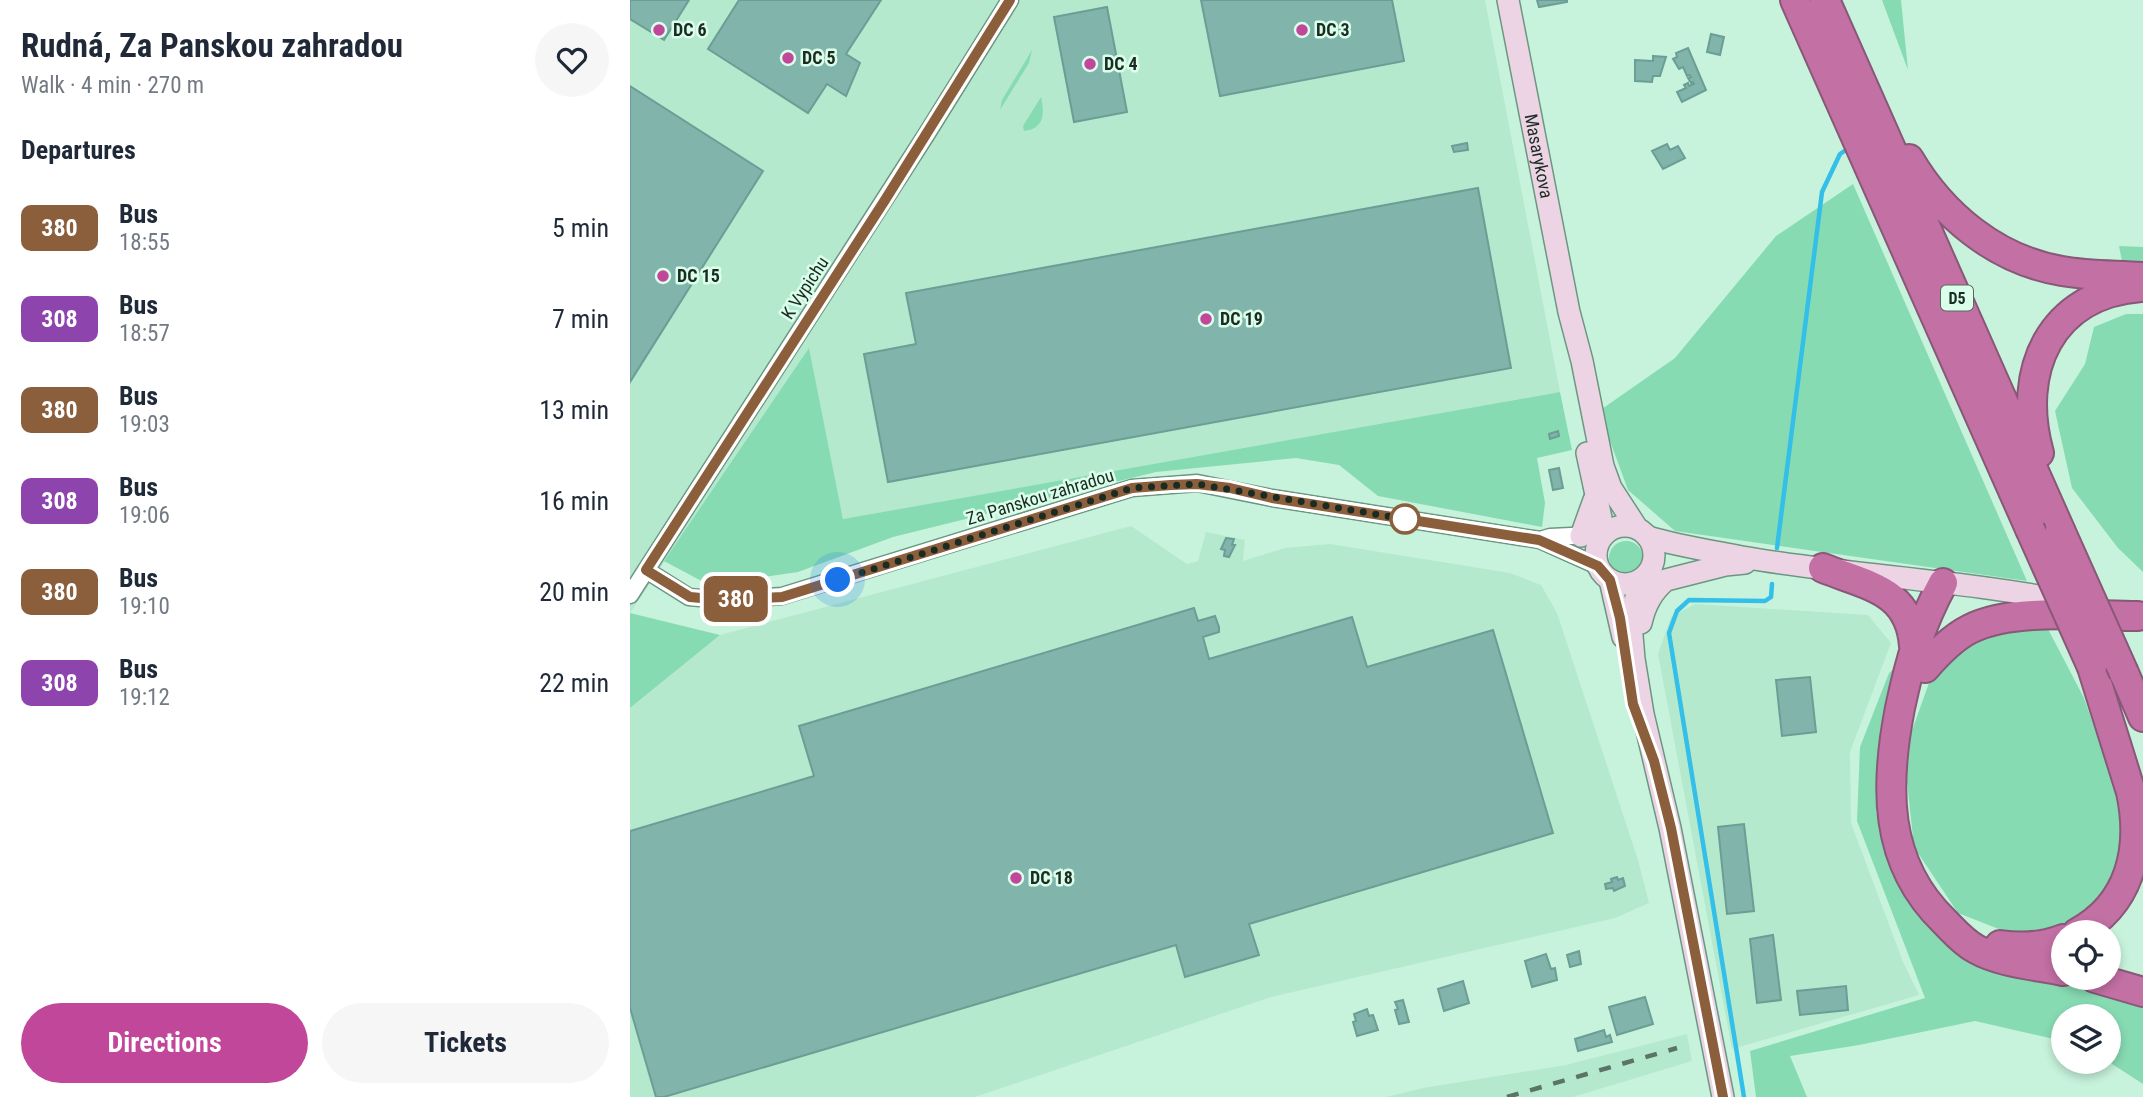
<!DOCTYPE html>
<meta charset="utf-8">
<style>
:root{--surface:#fff;--page:#f6f6f7;--text:#1f2937;--muted:#747a83;--accent:#c1479a}
body{margin:0;font-family:"Roboto Condensed",sans-serif;background:var(--page);color:var(--text);height:100vh;display:flex;flex-direction:column;font-size:26px;white-space:nowrap}
*{box-sizing:border-box;margin:0}
p{font-size:23px;color:var(--muted)}
.icon{flex:none;width:38px;height:38px;fill:none;stroke:currentColor;stroke-width:2;stroke-linecap:round;stroke-linejoin:round}
.map{position:relative;flex:1;overflow:hidden}
.side{display:flex;flex-direction:column;background:var(--surface);width:630px}
.side>*{flex:none}
.badge{padding:0 14px;border-radius:10px;font-size:24px;line-height:46px}
.tools{position:absolute;left:1421px;top:920px;display:grid;gap:14px}
.tools a{display:grid;place-items:center;width:70px;height:70px;border-radius:50%;background:var(--surface);box-shadow:0 4px 10px #0003;font-size:35px}
.you{position:absolute;width:35px;height:35px;margin:-18px;border:5px solid #fff;border-radius:50%;background:#1a73e8;box-shadow:0 0 0 10px #1a73e833}
.map>.badge{position:absolute;translate:-50% -50%;box-shadow:0 0 0 4px #fff}
h2{padding:0 21px;font-size:26px;line-height:63px}
.round{display:grid;place-items:center;flex:none;width:74px;height:74px;border-radius:37px;background:var(--page)}
.overview{display:flex;align-items:center;justify-content:space-between;height:119px;padding:0 21px}
h1{font-size:33px;font-weight:700;line-height:52px}
.primary-button{display:flex;gap:14px;margin-top:auto;padding:14px 21px}
.primary-button a{flex:1;height:80px;border-radius:42px;background:var(--accent);color:#fff;font-size:28px;font-weight:700;line-height:80px;text-align:center}
.primary-button a+a{background:var(--page);color:var(--text)}
ul{padding:0;list-style:none}
li{display:flex;align-items:center;gap:21px;height:91px;padding:0 21px}
li div{flex:1}
li b{display:block;font-size:26px}
li em{font-style:normal}
li .badge{min-width:77px;font-weight:700;text-align:center}
main{display:flex;flex:1;min-height:0}
.map>svg:first-child{display:block}
.built{fill:#b5e9ce}
.green{fill:#87dbb3}
.lines{fill:none;stroke-linecap:round;stroke-linejoin:round}
.stream{stroke:#33bfe8;stroke-width:4.5}
.building{fill:#81b4ab;stroke:#6b9e95;stroke-width:2}
.minor-casing{stroke:#6c9681;stroke-width:19}
.secondary-casing{stroke:#6c9681;stroke-width:24}
.motorway-casing{stroke:#885877;stroke-width:32}
.minor{stroke:#fff;stroke-width:16}
.secondary{stroke:#edd4e4;stroke-width:21}
.motorway{stroke:#c370a5;stroke-width:28}
.rail{stroke:#5a7466;stroke-width:4.5;stroke-dasharray:12 12;stroke-linecap:butt}
.motorway-bridge-casing{stroke:#885877;stroke-width:32;stroke-linecap:butt}
.motorway-bridge{stroke:#c370a5;stroke-width:28}
.line-casing{stroke:#fff;stroke-width:16}
.line{stroke:#8b5e3c;stroke-width:10}
.walk{stroke:#1a2b22;stroke-width:7;stroke-dasharray:0 12.6}
.poi-dot{fill:#c1479a;stroke:#dbfeeb;stroke-width:2.5}
.stop-dot{fill:#fff;stroke:#8b5e3c;stroke-width:3.5}
.labels{text-anchor:middle;stroke-width:5;stroke-linejoin:round;paint-order:stroke}
.shield{fill:#dbfeeb;stroke:#546a5e;stroke-width:2}
.shield-label{font-size:16px;font-weight:bold;fill:#1a2b22}
.poi-label{font-size:18px;font-weight:bold;fill:#1a2b22;stroke:#dbfeeb;text-anchor:start}
.street-label{font-size:18px;fill:#1a2b22;stroke:#dbfeeb}
</style>
<main>
<section class="side">
<div class="overview"><div><h1>Rudná, Za Panskou zahradou</h1><p>Walk · 4 min · 270 m</p></div><a class="round"><svg class="icon" aria-label="heart" viewBox="0 0 24 24"><path d="M12 20l-8-8c-3-5 5-10 8-4 3-6 11-1 8 4z"/></svg></a></div>
<h2>Departures</h2>
<ul>
<li><span class="badge" style="background:#8b5e3c;color:#fff">380</span><div><b>Bus</b><p>18:55</p></div><em>5 min</em></li>
<li><span class="badge" style="background:#8e44ad;color:#fff">308</span><div><b>Bus</b><p>18:57</p></div><em>7 min</em></li>
<li><span class="badge" style="background:#8b5e3c;color:#fff">380</span><div><b>Bus</b><p>19:03</p></div><em>13 min</em></li>
<li><span class="badge" style="background:#8e44ad;color:#fff">308</span><div><b>Bus</b><p>19:06</p></div><em>16 min</em></li>
<li><span class="badge" style="background:#8b5e3c;color:#fff">380</span><div><b>Bus</b><p>19:10</p></div><em>20 min</em></li>
<li><span class="badge" style="background:#8e44ad;color:#fff">308</span><div><b>Bus</b><p>19:12</p></div><em>22 min</em></li>
</ul>
<div class="primary-button"><a>Directions</a><a>Tickets</a></div>
</section>
<div class="map">
<svg width="1513" height="1097" viewBox="0 0 1513 1097">
<rect width="100%" height="100%" fill="#c7f3dc"/>
<path class="built" d="M0 0H855L930 392 213 519 179 349 0 613Z
M501 526 557 564 568 561 576 532 615 540 613 561 655 548 700 544 880 573 911 585 927 613 1008 860 1019 903 985 918 641 997 345 1097H0V708L90 635Z
M1065 604 1238 615 1261 643 1220 752 1221 823 1273 962 1289 995 1102 1049 1028 654 1041 617Z
M1057 1034 1062 1061 943 1097H756L793 1088 936 1065Z"/>
<path class="green" d="M1252 0H1271L1278 70Z
M402 50 399 63 370 110 372 100Z
M411 97C415 114 414 129 394 131L393 126Z
M1223 184 1397 581 1045 531 998 490 969 411 1045 358 1146 236Z
M1489 246 1513 247V269L1493 266Z
M1496 314H1513V572L1488 548 1442 488 1425 411 1455 364 1464 327Z
M179 348 213 519 930 392 942 450 907 458 915 503 912 527 748 496 709 465 666 458 526 472 263 537 168 572 79 585 34 561Z
M979 558a17 17 0 1 1 34 0a17 17 0 1 1-34 0Z
M0 613 90 635 0 708Z
M1418 629 1454 698 1499 825 1481 891 1434 926 1379 933 1328 913 1284 847 1274 753 1300 680 1344 636Z
M1269 665 1246 812 1271 888 1294 919 1361 963 1513 1001V1084L1479 1062V1017H1433V1041L1345 1021 1229 1045 1160 1056 1177 1097H1126L1120 1051 1295 998 1227 821 1230 747 1259 673Z"/>
<g class="lines">
<path class="stream" d="M1147 548 1192 192 1210 154 1219 148
M1114 1097 1039 633 1047 611 1059 600 1135 601 1141 597 1142 584"/>
</g>
<path class="building" d="M0 0H59L34 40 0 19Z
M109 0H251L216 54 230 63 216 96 197 84 178 113 78 49Z
M571 0H762L774 61 590 96Z
M907 0H937V2L909 7Z
M477 7 497 112 444 122 424 17Z
M1081 34 1094 37 1090 55 1077 52Z
M1058 48 1076 90 1052 102 1047 92 1056 88 1054 85 1058 83 1059 86 1064 84 1063 82 1061 83 1058 78 1061 77 1059 75 1057 76 1053 67 1049 69 1043 59 1047 57 1046 53Z
M1023 56 1036 57 1030 76H1023L1022 82 1005 81V60L1023 61Z
M0 86 133 171 0 382Z
M837 143 838 150 824 152 822 146Z
M1037 144 1040 150 1048 146 1055 158 1033 169 1022 151Z
M848 188 881 368 258 482 234 354 286 344 276 293Z
M928 431 929 436 920 439 919 434Z
M929 468 933 488 923 490 919 470Z
M596 538 604 539 602 545H605L599 557 594 556 595 550 591 549Z
M564 608 568 621 585 616 589 627V632L573 637 579 659 722 617 737 667 863 630 923 833 619 924 629 955 555 977 546 945 34 1097H26L0 1008V831L184 776 169 726Z
M1180 677 1186 732 1152 736 1146 680Z
M1114 824 1124 911 1097 914 1088 827Z
M987 877 988 880 993 878 995 886 984 891 983 888 976 889 975 884 982 882 981 879Z
M1143 935 1151 1000 1127 1003 1120 939Z
M949 951 951 964 940 967 937 955Z
M916 954 921 969 925 968 927 980 902 987 895 961Z
M833 981 839 1003 814 1011 808 989Z
M1216 986 1218 1010 1170 1015 1167 991Z
M1015 997 1023 1024 987 1035 979 1007Z
M773 1000 779 1022 769 1024 765 1010 768 1009 765 1002Z
M737 1009 739 1016 743 1015 748 1030 727 1036 723 1022 726 1021 724 1014Z
M974 1030 976 1037 980 1035 982 1042 948 1051 945 1039Z"/>
<g class="lines">
<defs>
<path id="minor" d="M910 540 920 537 962 535
M16 570 59 597 93 600 152 596 502 488 567 483 642 498 910 540 968 566
M0 595 296 135 380 0"/>
<g id="secondary">
<path id="s1" d="M878 0 939 312 952 361 973 466 981 488 1007 528"/>
<path d="M957 453 971 518V532"/>
<circle cx="995" cy="555" r="29"/>
<path d="M951 536 964 500"/>
<path d="M1018 537C1049 546 1081 551 1112 557 1221 576 1333 580 1441 602"/>
<path d="M980 580 993 637"/>
<path d="M1009 581 1001 624 1004 659 1013 714 1040 828 1093 1097"/>
<path d="M1011 623C1015 605 1022 592 1036 580L1095 565 1115 563"/>
</g>
<path id="motorway" d="M1165 0 1400 529
M1195 0 1430 530
M1279 159C1312 215 1366 260 1432 271 1459 276 1486 275 1513 277
M1409 453C1386 371 1420 294 1511 287
M1193 568C1238 586 1280 590 1284 646
M1313 583C1290 625 1280 661 1270 708 1255 785 1253 862 1314 921 1324 931 1333 942 1346 949 1371 963 1405 965 1433 971
M1295 668C1308 653 1322 638 1340 629 1383 607 1460 616 1508 616
M1494 673 1513 717
M1447 933C1501 904 1513 848 1501 792L1462 667
M1370 945C1391 948 1413 947 1433 939
M1465 978 1513 992"/>
</defs>
<use href="#minor" class="minor-casing"/>
<use href="#secondary" class="secondary-casing"/>
<use href="#motorway" class="motorway-casing"/>
<use href="#minor" class="minor"/>
<use href="#secondary" class="secondary"/>
<use href="#motorway" class="motorway"/>
<path class="rail" d="M877 1097 1047 1048"/>
<defs>
<path id="motorway-bridge" d="M1400 529 1462 667
M1430 530 1494 673"/>
</defs>
<use href="#motorway-bridge" class="motorway-bridge-casing"/>
<use href="#motorway-bridge" class="motorway-bridge"/>
</g>
<g class="lines">
<defs>
<path id="line" d="M380 0 255 200 16 570 60 597 93 600 152 597 502 488 541 485 567 484 600 488 642 498 909 540 968 566 980 580 990 618 1003 704 1024 761 1041 828 1093 1097"/>
</defs>
<use href="#line" class="line-casing"/>
<use href="#line" class="line"/>
<path class="walk" d="M208 580 502 488 567 484 780 520 775 519"/>
</g>
<g class="poi-dot">
<circle cx="29" cy="30" r="7"/>
<circle cx="672" cy="30" r="7"/>
<circle cx="158" cy="58" r="7"/>
<circle cx="460" cy="64" r="7"/>
<circle cx="33" cy="276" r="7"/>
<circle cx="576" cy="319" r="7"/>
<circle cx="386" cy="878" r="7"/>
</g>
<circle class="stop-dot" cx="775" cy="519" r="14"/>
<g class="labels">
<rect class="shield" x="1311" y="285.5" width="32" height="25" rx="5"/>
<g class="shield-label">
<text x="1327" y="304">D5</text>
</g>
<g class="poi-label">
<text x="43" y="36">DC 6</text>
<text x="686" y="36">DC 3</text>
<text x="172" y="64">DC 5</text>
<text x="474" y="70">DC 4</text>
<text x="47" y="282">DC 15</text>
<text x="590" y="325">DC 19</text>
<text x="400" y="884">DC 18</text>
</g>
<g class="street-label">
<text dy="6" stroke="none"><textPath href="#s1" startOffset="159">Masarykova</textPath></text>
<text transform="translate(175 288) rotate(-57)" y="6">K Vypichu</text>
<text transform="translate(410 497) rotate(-17)" y="6">Za Panskou zahradou</text>
</g>
</g>
</svg>
<div class="tools">
<a><svg class="icon" aria-label="locate" viewBox="0 0 24 24"><circle cx="12" cy="12" r="6"/><path d="M12 2v4M12 18v4M2 12h4M18 12h4"/></svg></a>
<a><svg class="icon" aria-label="layers" viewBox="0 0 24 24"><path d="M12 4l9 5-9 5-9-5zM3 14l9 5 9-5"/></svg></a>
</div>
<div class="you" style="left:208px;top:580px"></div>
<b class="badge" style="left:106px;top:599px;background:#8b5e3c;color:#fff">380</b>
</div>
</main>
